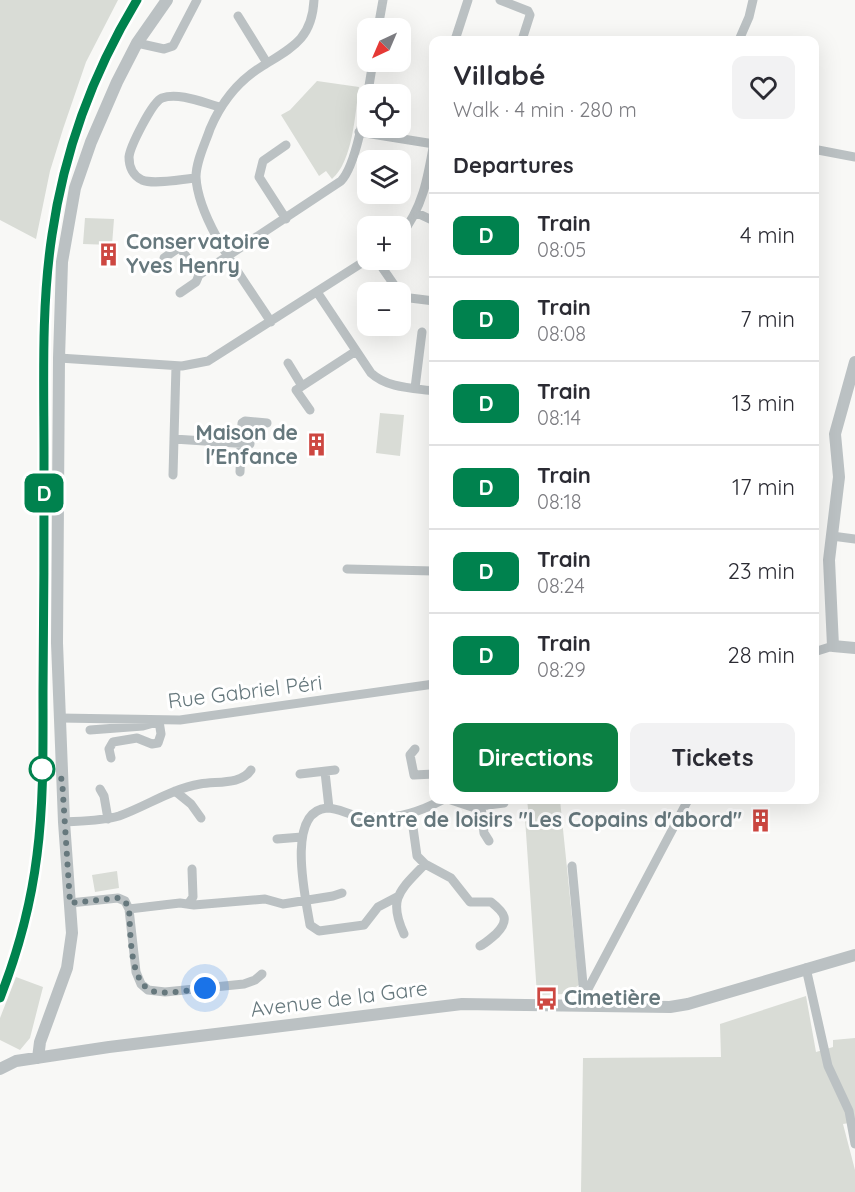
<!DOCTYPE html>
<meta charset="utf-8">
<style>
:root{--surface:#fff;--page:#f2f2f3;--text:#2b2b33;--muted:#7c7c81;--line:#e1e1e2;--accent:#0b8043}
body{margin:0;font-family:Quicksand,sans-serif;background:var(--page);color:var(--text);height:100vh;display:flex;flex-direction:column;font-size:22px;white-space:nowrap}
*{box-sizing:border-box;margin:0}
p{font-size:20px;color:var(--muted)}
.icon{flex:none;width:33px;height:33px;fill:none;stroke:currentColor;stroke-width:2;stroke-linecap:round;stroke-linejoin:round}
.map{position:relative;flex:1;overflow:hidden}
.panel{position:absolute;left:429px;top:36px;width:390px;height:768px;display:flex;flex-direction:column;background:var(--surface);border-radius:12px;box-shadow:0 6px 24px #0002}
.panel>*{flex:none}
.badge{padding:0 12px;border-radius:9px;font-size:21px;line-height:39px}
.needle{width:39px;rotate:224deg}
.tools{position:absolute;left:357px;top:18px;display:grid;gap:12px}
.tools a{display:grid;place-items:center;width:54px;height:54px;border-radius:12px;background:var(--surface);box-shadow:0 6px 24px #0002;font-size:30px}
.you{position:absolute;width:30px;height:30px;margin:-15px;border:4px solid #fff;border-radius:50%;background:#1a73e8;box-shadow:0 0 0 9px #1a73e833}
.map>.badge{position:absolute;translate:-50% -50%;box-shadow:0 0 0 3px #fff}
h2{padding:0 24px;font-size:22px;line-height:54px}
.round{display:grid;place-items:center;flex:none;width:63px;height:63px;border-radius:12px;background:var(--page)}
.summary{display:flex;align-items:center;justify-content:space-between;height:102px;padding:0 24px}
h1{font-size:28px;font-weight:800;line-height:45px}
.button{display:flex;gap:12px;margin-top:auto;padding:12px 24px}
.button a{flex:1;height:69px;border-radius:12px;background:var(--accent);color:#fff;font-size:24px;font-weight:800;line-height:69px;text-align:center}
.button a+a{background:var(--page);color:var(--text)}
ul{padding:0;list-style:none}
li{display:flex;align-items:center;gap:18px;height:84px;padding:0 24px;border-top:2px solid var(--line)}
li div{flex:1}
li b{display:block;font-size:22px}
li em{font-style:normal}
li .badge{min-width:66px;font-weight:700;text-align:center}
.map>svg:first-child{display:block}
.green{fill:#d9dcd6}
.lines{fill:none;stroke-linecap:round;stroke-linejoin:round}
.minor{stroke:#bbc1c3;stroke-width:9}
.tertiary{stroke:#bbc1c3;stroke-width:12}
.rail{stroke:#9ea7a9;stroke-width:2;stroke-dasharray:9 4.5;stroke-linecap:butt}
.line-casing{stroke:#fff;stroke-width:14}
.line{stroke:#00824e;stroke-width:9}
.walk{stroke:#66787d;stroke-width:6;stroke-dasharray:0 10.8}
.stop-dot{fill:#fff;stroke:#00824e;stroke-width:3}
.labels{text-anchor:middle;stroke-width:6;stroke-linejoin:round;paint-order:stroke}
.poi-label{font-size:21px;font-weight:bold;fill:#66787d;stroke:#fff;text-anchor:start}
.street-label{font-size:21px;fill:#66787d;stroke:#fff}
</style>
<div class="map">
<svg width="855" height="1192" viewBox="0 0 855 1192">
<rect width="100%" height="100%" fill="#f8f8f6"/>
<path class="green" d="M0 0H118L86 62 63 129 50 171 36 239 0 220Z
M317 81 359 87C355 114 353 161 332 179L326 171 319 176 281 115 290 110Z
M85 218 114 219 112 245 83 244Z
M380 413 404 415 400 456 376 453Z
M527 800H560L579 985 565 994 537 995 525 818 529 817Z
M117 871 119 888 95 892 92 875Z
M16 977 43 987 30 1038 20 1050 0 1040V1018Z
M806 996 816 1052 833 1047V1040L855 1038V1122L843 1124 855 1170V1192H581L583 1058 721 1057 720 1024Z"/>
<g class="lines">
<path class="minor" d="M500 0 528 11 530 15 522 40
M238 16 267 63
M378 28 383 0
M455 40 468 0
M739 40 749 17 753 0
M137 43 164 49 173 46 197 0
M359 132 434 144
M818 150 855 157
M196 178C182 179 154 185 142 180 133 176 129 167 129 157 130 147 152 102 162 98 179 92 204 103 220 107
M417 213 434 221
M286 219 259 177 263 161 286 145
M400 236C423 208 428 177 434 142
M164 258 177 249H181L199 275 341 181C359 162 368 89 373 62
M377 260 399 292
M317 292 371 373C387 388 412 388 434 391
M180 293 196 282 199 275
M400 295 402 297 434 301
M271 322C247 284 198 222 196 177 196 161 205 144 210 129 221 103 237 82 261 67 291 48 312 40 314 0
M59 358 182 366 208 361 368 259
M288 363 302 386
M415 388 422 332
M310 410 296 390 356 351
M174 439 250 444 251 422
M240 472 242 423 245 421 267 423
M173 475 176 366
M832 536 855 539
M347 569 434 571
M814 652 833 646
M60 718 180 720 434 684
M90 730 143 726 157 722
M415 749 410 755 414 775 434 774
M111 758 109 749 113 742 137 738 152 744 158 743 161 734 159 721
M325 772 329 808
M300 774 335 770
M100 789 104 796 108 819
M175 791 191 804 201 818
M451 800 472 807 504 803
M481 806 484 833 489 841
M411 813 417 856 425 864
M64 822C82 821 102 821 119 816 147 806 171 789 200 784 217 781 241 785 251 770
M277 839 302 837
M572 866 584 995
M397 897 378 907 364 925 319 931 310 925C306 900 285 811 327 808 337 808 348 814 358 816 388 822 416 814 442 800
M70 903 118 898 125 901 129 909 136 972 141 984 148 990 165 992 244 984 255 980 262 974
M188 904 193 897 192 869
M129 909 180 903 194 905 265 899 283 904 333 896 342 893
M404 934C387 897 401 890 425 864L451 878 470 902H491C505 913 510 920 496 934 490 939 486 943 480 946
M806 968 828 1066 849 1111 855 1144
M579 1006 688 800"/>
<path class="tertiary" d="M855 362 835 434 839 477 829 560 833 646 855 648
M38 1058 40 1042 67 968 72 933 64 822 57 643 59 358 62 262 75 188 91 142 117 82 137 43 167 0
M0 1069 16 1061 109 1047 462 1004 670 1007 688 1004 855 955"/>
<path class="rail" d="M0 999C41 891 43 799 43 686 44 604 44 522 44 440 45 376 43 313 50 250 60 162 91 75 138 0"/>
</g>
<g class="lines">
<defs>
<path id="line" d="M0 998C18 952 31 904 37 855 44 801 43 745 43 691 44 612 44 534 44 455 44 382 41 307 52 235 64 152 94 71 137 0"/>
</defs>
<use href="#line" class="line-casing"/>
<use href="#line" class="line"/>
<path class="walk" d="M42 769 62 779 70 903 118 898 125 901 129 909C131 931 128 989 157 992 172 994 190 990 205 988"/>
</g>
<defs>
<symbol id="building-bare" viewBox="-9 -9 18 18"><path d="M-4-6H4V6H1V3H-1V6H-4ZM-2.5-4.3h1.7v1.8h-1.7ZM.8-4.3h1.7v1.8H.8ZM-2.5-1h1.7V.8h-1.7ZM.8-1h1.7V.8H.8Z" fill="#cd4741" stroke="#fff" stroke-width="2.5" paint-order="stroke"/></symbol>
<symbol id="bus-bare" viewBox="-9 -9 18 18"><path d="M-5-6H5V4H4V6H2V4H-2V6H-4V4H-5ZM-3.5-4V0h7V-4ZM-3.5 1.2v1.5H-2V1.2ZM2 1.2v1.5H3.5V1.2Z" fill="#cd4741" stroke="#fff" stroke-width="2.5" paint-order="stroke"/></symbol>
</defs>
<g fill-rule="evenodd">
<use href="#building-bare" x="92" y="238" width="33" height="33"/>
<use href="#building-bare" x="300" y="428" width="33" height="33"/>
<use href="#building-bare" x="744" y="804" width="33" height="33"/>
<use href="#bus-bare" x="530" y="982" width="33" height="33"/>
</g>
<circle class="stop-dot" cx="42" cy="769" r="12"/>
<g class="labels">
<g class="poi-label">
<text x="126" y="249">Conservatoire<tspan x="126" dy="24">Yves Henry</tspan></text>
<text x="298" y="440" text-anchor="end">Maison de<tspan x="298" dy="24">l'Enfance</tspan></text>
<text x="742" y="827" text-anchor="end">Centre de loisirs "Les Copains d'abord"</text>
<text x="564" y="1005">Cimetière</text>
</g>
<g class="street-label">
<text transform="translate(245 692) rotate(-7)" y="7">Rue Gabriel Péri</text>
<text transform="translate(339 999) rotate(-7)" y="7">Avenue de la Gare</text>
</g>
</g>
</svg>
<div class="tools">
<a><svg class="needle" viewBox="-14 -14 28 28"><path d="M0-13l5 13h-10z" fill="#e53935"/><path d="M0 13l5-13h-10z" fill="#7c7c81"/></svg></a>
<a><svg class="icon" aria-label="locate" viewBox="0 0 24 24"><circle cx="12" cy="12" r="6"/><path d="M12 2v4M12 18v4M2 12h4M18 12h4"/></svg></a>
<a><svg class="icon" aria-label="layers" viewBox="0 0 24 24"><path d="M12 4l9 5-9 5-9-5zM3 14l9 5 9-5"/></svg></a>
<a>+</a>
<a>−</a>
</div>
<div class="you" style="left:205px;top:988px"></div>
<b class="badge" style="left:44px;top:493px;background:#00824e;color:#fff">D</b>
<section class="panel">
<div class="summary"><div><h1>Villabé</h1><p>Walk · 4 min · 280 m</p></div><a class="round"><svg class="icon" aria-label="heart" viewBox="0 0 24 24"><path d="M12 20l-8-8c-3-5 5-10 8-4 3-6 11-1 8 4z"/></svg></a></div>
<h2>Departures</h2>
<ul>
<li><span class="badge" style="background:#00824e;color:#fff">D</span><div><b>Train</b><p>08:05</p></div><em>4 min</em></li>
<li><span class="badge" style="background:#00824e;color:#fff">D</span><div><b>Train</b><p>08:08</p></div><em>7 min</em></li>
<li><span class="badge" style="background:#00824e;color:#fff">D</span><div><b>Train</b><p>08:14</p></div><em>13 min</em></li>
<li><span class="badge" style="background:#00824e;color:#fff">D</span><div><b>Train</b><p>08:18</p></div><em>17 min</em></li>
<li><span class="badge" style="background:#00824e;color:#fff">D</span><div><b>Train</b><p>08:24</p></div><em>23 min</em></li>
<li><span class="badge" style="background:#00824e;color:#fff">D</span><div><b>Train</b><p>08:29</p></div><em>28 min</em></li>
</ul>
<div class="button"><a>Directions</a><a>Tickets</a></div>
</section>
</div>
